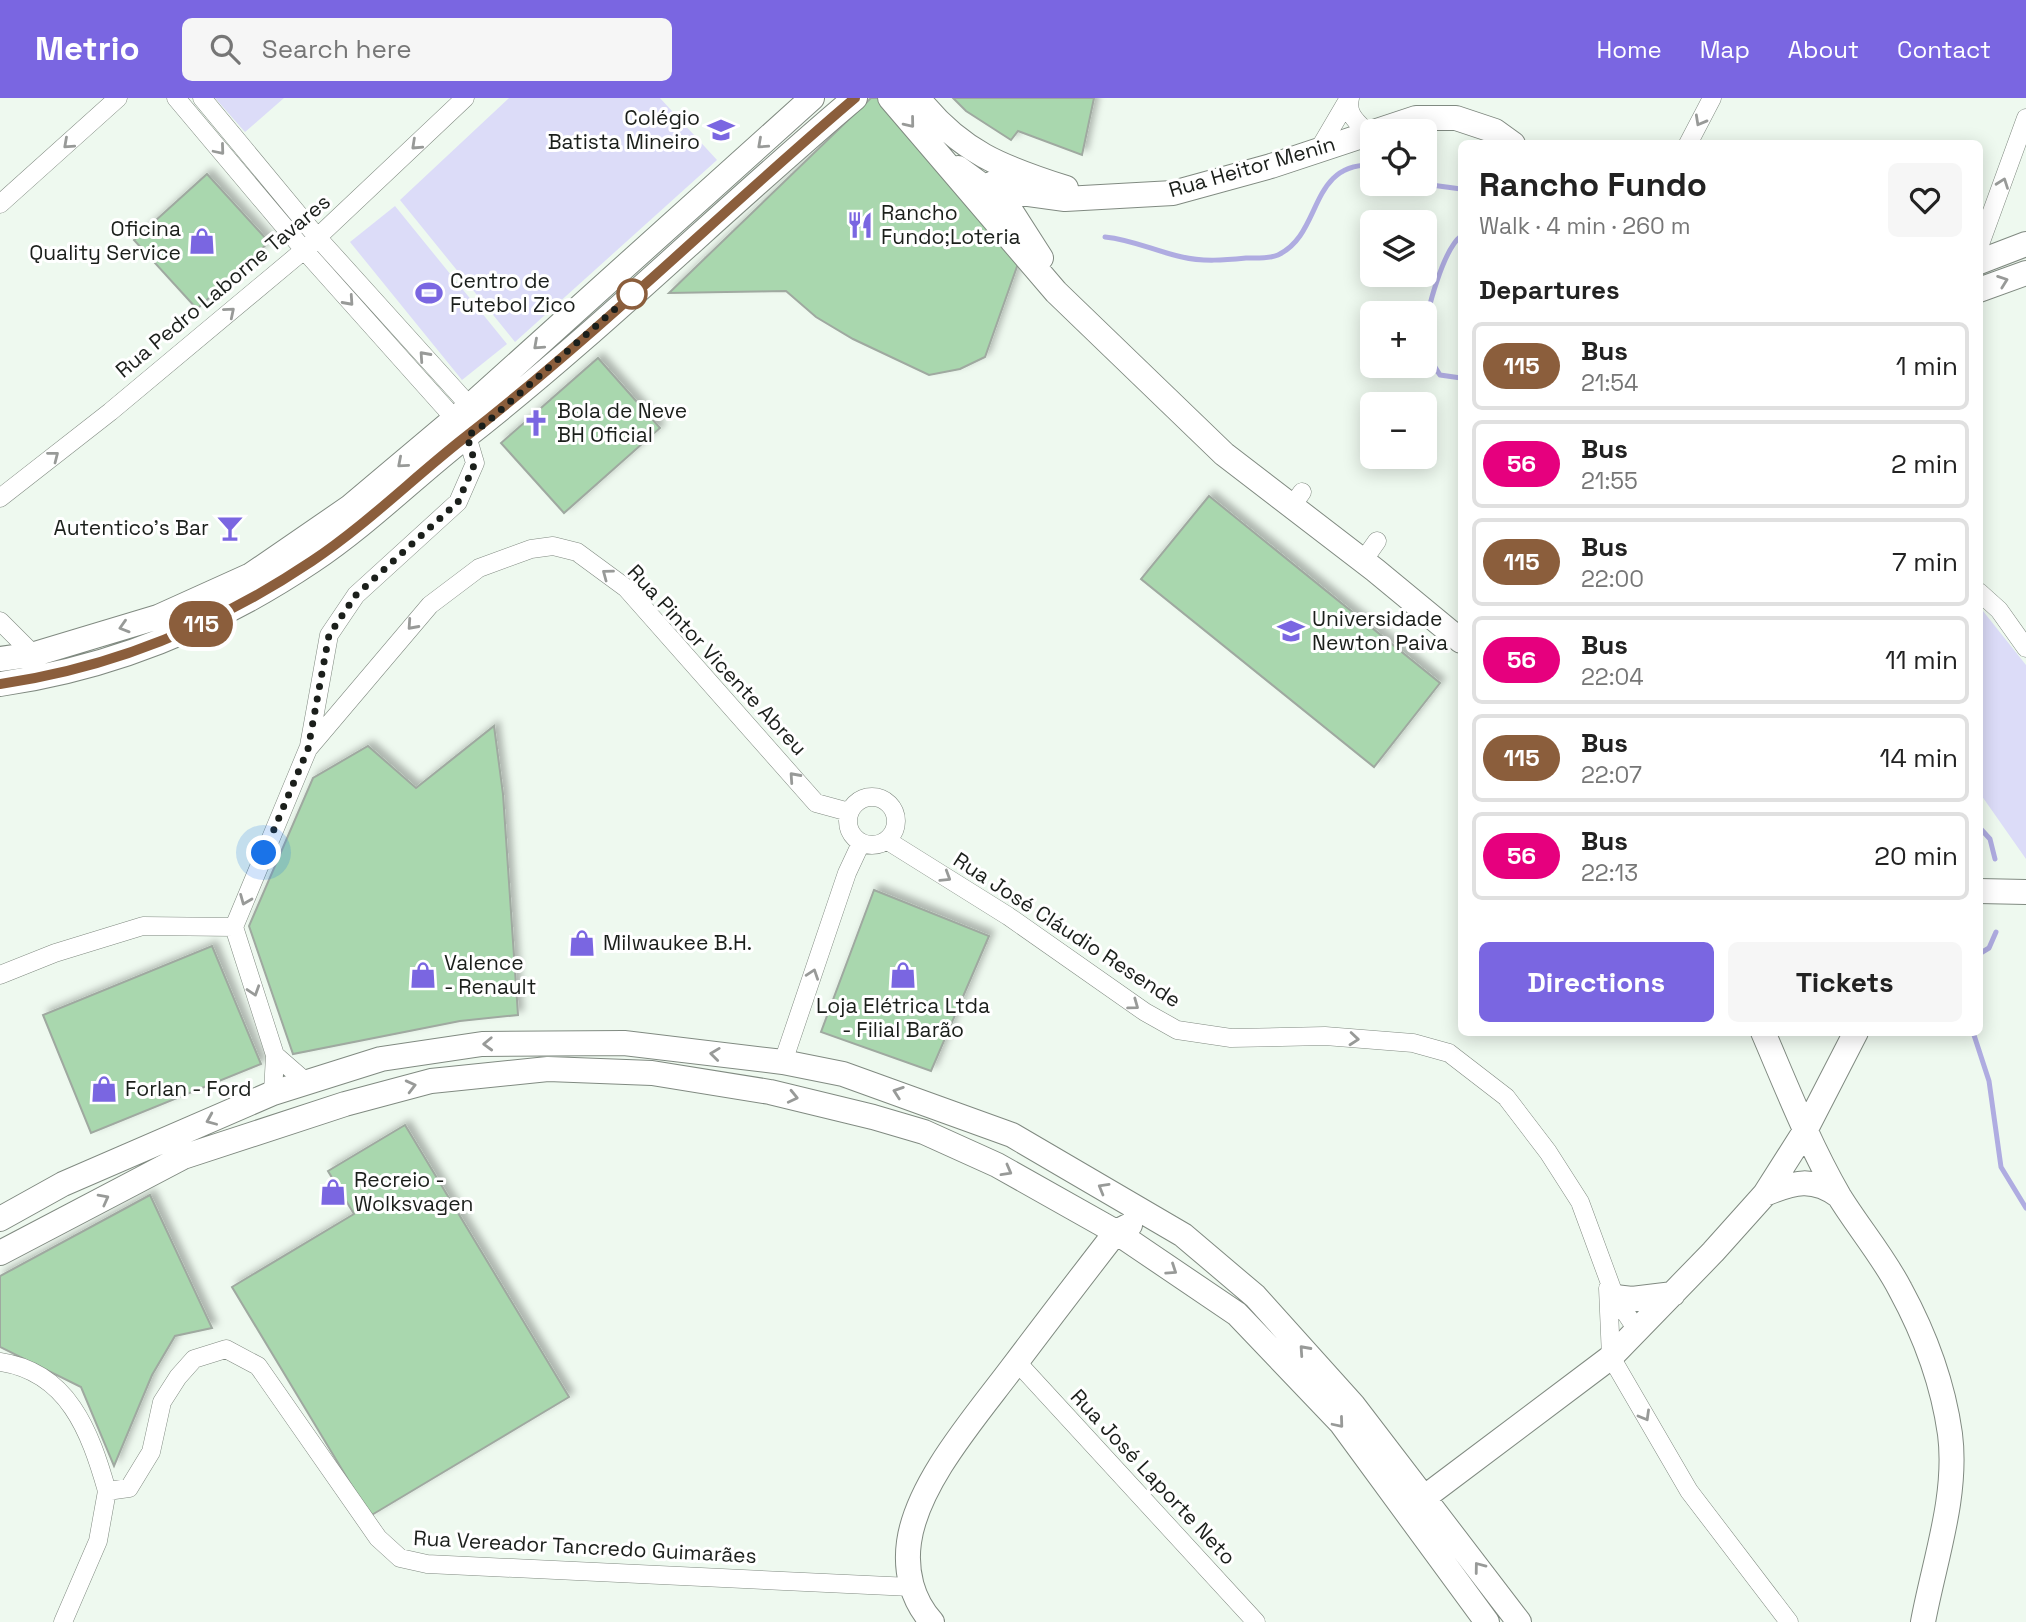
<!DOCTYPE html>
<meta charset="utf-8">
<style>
:root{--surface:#fff;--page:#f6f6f6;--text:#222;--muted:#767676;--line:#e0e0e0;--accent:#7a66e1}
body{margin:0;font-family:"Space Grotesk",sans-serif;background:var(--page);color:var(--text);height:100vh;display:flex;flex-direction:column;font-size:26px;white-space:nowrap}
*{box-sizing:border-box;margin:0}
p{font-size:23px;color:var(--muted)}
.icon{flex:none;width:38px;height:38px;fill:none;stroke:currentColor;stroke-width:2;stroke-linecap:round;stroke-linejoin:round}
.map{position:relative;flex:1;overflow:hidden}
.side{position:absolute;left:1458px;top:42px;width:525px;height:896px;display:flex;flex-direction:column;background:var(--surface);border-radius:10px;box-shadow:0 4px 18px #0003}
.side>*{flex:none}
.badge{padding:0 14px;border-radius:23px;font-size:24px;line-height:46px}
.tools{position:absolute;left:1360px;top:21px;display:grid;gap:14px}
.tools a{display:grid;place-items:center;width:77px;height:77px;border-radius:10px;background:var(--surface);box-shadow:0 4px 18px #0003;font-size:35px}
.you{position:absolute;width:35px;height:35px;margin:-18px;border:5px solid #fff;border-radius:50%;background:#1a73e8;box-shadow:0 0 0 10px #1a73e833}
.map>.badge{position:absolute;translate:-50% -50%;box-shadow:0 0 0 4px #fff}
h2{padding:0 21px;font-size:26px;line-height:63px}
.round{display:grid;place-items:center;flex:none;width:74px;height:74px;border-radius:10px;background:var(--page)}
.headline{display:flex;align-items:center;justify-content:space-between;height:119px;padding:0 21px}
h1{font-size:33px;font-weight:700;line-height:52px}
.primary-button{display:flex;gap:14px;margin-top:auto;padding:14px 21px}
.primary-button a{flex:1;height:80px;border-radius:10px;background:var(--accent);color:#fff;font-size:28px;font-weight:700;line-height:80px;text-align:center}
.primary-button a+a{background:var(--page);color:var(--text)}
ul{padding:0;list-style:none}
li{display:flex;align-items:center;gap:21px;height:88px;margin:0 14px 10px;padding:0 7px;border:4px solid var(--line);border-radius:10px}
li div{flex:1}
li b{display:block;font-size:26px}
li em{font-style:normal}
li .badge{min-width:77px;font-weight:700;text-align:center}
header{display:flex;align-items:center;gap:42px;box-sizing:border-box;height:98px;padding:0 35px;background:var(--accent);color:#fff}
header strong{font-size:33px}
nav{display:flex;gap:38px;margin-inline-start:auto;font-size:24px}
.search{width:490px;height:63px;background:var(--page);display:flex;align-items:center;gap:18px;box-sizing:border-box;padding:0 24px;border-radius:10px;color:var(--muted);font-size:26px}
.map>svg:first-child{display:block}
.green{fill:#dcdcf8}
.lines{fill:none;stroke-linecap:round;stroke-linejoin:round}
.stream{stroke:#aface1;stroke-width:5}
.building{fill:#a9d7ae;stroke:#9fa9a0;stroke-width:2;filter:url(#shadow)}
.street-casing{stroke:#808a81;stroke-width:19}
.secondary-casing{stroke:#808a81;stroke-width:26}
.street{stroke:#fff;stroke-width:18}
.secondary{stroke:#fff;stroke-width:24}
.oneway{stroke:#989a98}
.line-casing{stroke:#fff;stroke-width:16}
.line{stroke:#8b5e3c;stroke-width:10}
.walk{stroke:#1b1f1b;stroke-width:7;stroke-dasharray:0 12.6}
.stop-dot{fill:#fff;stroke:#8b5e3c;stroke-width:3.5}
.labels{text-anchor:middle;stroke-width:6;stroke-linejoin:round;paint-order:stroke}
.poi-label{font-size:21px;fill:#1b1f1b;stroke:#fff;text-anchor:start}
.street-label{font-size:21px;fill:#1b1f1b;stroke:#fff}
</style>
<header>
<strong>Metrio</strong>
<div class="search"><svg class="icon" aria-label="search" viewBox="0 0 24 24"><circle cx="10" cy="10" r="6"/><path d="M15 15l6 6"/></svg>Search here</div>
<nav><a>Home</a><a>Map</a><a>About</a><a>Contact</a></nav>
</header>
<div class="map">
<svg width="2026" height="1524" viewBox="0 0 2026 1524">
<defs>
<filter id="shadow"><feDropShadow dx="5" dy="-5" stdDeviation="3.5" flood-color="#0004"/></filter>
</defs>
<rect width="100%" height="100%" fill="#eef9ef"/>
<path class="green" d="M215 0H284L245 34Z
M509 0H660L717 62 515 244 400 102Z
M395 108 507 246 462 282 350 144Z
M1979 508 2026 567V761L1979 694Z"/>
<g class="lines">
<path class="stream" d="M1424 86 1461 91
M1461 138C1444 151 1425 214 1426 236 1426 250 1431 265 1440 277L1461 280
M1105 139C1134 142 1154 153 1182 159 1203 164 1225 162 1246 160 1256 160 1269 161 1278 157 1323 136 1308 65 1372 67
M1979 729 1990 741 1995 761
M1979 856 1989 850 1996 834
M1973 934 1989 983 2001 1069 2026 1110"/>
</g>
<path class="building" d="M871 0H879L1020 160 985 259 960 271 929 277 853 241 816 219 786 193 669 195Z
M953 0H1094L1082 57 1018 33 1011 42 966 13Z
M207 76 269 144 197 211 134 142Z
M598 260 660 330 564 415 501 345Z
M1209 398 1440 585 1374 669 1141 481Z
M494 628 503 696 518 917 460 923 293 956 249 828 313 680 368 648 416 690Z
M874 792 989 838 931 973 821 934Z
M212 848 261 966 91 1035 43 917Z
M405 1027 569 1299 370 1418 232 1189 354 1116 328 1073Z
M150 1097 212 1230 175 1238 152 1277 114 1368 81 1289 0 1249V1178Z"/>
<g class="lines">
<defs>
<path id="street" d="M176 0 304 152 454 320 467 338 475 365 458 404 356 497 329 537 309 648
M202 0 318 140 476 315
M1350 0C1346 16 1357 24 1367 34
M1688 46 1712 0
M1319 51 1349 0
M0 106 118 0
M1979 149 2026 20
M0 400 110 314 304 152 465 0
M1292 408 1302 394
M1363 463 1377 443
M1979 494 1999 512 2026 550
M0 523 38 561
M848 723a24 24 0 1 1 48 0a24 24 0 1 1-48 0Z
M888 743 1008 818 1145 914 1177 932 1231 940 1325 938 1413 945 1449 955 1506 999 1548 1054 1580 1104 1615 1199 1637 1232
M234 829 308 651 430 507 479 470 531 451 553 448 577 454 626 490 816 705 849 714
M234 829 275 957 273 995
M0 877 55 855 143 828 234 829
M275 957 306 984
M783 964 847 775 861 745
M1608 1190 1611 1259 1689 1393 1789 1524
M0 1264C68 1274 90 1333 107 1393L129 1390 151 1354 162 1304 178 1279 194 1261 226 1251 258 1268 378 1440 400 1460 427 1466 911 1489
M1017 1264 1256 1524
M63 1524 98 1443 107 1393"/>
<path id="secondary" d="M890 0 1056 194 1224 356 1375 472 1461 543
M918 0C960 54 1003 70 1066 90
M958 70 980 86 998 92 1065 101 1173 95 1271 68 1416 20H1456L1495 33 1513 46
M993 85 1041 160
M1979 164 2026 146
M1979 192 2026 175
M0 561 35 556 158 519 251 477 350 409 470 308 812 0
M0 586C112 570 218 526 312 463 366 427 413 380 464 340 600 234 723 111 855 0
M1979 793 2026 794
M1763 934C1787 990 1809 1046 1839 1098 1858 1129 1883 1158 1900 1191 1924 1235 1943 1286 1950 1336 1958 1398 1934 1464 1923 1524
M1765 1096C1794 1084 1813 1079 1839 1098
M0 1121 63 1086 273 995 381 961 482 946 624 945 783 964 843 976 1012 1037 1183 1137 1255 1198 1353 1307 1519 1524
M0 1155 183 1059 345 1006 431 983 548 971 652 975 770 994 873 1019 924 1034 997 1067 1116 1134 1237 1216 1341 1325 1487 1524
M1615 1199 1632 1201 1673 1196
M1413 1408 1611 1259 1713 1154 1765 1096 1805 1033 1856 934
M932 1524C912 1502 905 1473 909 1444 917 1385 976 1318 1012 1270 1046 1225 1081 1179 1116 1134L1130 1127"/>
</defs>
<use href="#street" class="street-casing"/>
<use href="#secondary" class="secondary-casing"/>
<use href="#street" class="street"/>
<use href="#secondary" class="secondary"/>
</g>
<defs><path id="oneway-chevron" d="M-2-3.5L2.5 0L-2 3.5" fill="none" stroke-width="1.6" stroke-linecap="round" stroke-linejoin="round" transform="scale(1.75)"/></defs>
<g class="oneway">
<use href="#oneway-chevron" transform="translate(1700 23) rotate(119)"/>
<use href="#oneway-chevron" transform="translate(910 25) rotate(51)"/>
<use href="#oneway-chevron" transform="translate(68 46) rotate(138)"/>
<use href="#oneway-chevron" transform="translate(762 46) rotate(138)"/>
<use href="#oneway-chevron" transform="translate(416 47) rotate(137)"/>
<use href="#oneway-chevron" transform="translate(220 52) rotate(50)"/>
<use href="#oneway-chevron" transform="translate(2003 85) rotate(-70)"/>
<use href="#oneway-chevron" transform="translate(2003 183) rotate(-20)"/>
<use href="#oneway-chevron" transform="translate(349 203) rotate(48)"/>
<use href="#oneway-chevron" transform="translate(230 214) rotate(-40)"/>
<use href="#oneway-chevron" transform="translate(538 247) rotate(138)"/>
<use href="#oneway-chevron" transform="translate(424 258) rotate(-132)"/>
<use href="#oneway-chevron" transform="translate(54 358) rotate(-38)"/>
<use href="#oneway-chevron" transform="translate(402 365) rotate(139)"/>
<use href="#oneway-chevron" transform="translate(607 476) rotate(-143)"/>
<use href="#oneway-chevron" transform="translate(412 527) rotate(132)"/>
<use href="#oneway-chevron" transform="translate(124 529) rotate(163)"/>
<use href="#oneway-chevron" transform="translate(794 679) rotate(-132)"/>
<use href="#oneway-chevron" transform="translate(946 779) rotate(32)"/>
<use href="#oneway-chevron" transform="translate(245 802) rotate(112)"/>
<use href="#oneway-chevron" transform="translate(813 876) rotate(-71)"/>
<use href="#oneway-chevron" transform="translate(254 893) rotate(72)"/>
<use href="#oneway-chevron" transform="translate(1134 907) rotate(36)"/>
<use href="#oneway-chevron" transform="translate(1354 941) rotate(5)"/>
<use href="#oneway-chevron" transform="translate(488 946) rotate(178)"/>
<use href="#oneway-chevron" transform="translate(715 956) rotate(-173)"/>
<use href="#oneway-chevron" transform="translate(411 988) rotate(-14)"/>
<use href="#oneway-chevron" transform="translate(898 994) rotate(-161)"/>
<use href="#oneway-chevron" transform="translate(793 999) rotate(13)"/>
<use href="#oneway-chevron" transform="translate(211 1022) rotate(157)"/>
<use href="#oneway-chevron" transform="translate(1007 1073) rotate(29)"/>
<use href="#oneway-chevron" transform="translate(1103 1090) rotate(-150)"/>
<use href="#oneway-chevron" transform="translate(104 1101) rotate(-28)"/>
<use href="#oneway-chevron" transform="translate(1172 1172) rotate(34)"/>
<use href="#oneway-chevron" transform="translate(1304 1252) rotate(-132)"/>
<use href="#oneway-chevron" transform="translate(1645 1318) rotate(60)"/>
<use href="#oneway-chevron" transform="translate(1339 1325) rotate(50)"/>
<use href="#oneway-chevron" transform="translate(1479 1469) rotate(-127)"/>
</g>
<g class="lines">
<defs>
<path id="line" d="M0 586C112 570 218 526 312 463 366 427 413 380 464 340 600 234 724 111 855 0"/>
</defs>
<use href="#line" class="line-casing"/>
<use href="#line" class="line"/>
<path class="walk" d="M264 755 308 651 329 537 356 497 458 404 475 365 467 338 485 326 632 196"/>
</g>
<defs>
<symbol id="school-bare" viewBox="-9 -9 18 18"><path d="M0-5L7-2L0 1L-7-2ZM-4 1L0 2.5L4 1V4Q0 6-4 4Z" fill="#7a66e1" stroke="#fff" stroke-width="2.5" paint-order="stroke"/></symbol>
<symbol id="restaurant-bare" viewBox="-9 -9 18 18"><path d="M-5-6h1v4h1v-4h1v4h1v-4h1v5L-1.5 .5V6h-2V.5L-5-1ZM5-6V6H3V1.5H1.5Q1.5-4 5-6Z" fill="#7a66e1" stroke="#fff" stroke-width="2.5" paint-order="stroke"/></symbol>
<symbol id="shop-bare" viewBox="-9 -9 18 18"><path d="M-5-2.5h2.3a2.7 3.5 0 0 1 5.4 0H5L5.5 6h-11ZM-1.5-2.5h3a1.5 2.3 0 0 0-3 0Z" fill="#7a66e1" stroke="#fff" stroke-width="2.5" paint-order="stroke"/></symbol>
<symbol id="stadium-bare" viewBox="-9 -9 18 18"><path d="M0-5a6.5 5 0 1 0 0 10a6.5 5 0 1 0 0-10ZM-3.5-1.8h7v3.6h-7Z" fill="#7a66e1" stroke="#fff" stroke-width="2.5" paint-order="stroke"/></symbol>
<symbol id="church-bare" viewBox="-9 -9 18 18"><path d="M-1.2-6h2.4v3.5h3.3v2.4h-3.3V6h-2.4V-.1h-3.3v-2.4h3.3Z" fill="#7a66e1" stroke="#fff" stroke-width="2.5" paint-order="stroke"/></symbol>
<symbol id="bar-bare" viewBox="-9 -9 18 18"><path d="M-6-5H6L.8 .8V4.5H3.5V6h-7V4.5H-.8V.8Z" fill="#7a66e1" stroke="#fff" stroke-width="2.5" paint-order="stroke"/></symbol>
<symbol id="university-bare" viewBox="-9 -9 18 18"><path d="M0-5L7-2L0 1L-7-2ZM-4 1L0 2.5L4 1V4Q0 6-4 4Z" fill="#7a66e1" stroke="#fff" stroke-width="2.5" paint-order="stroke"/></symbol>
</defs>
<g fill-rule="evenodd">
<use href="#school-bare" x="702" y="13" width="38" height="38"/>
<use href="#restaurant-bare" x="841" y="108" width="38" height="38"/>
<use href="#shop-bare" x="183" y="124" width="38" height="38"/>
<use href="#stadium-bare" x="410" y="176" width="38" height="38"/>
<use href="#church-bare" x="517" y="306" width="38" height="38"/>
<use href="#bar-bare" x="211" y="411" width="38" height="38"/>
<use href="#university-bare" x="1272" y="514" width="38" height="38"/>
<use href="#shop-bare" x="563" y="826" width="38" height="38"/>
<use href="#shop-bare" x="404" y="858" width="38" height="38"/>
<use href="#shop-bare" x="884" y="858" width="38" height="38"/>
<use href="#shop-bare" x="85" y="972" width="38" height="38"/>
<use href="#shop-bare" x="314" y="1075" width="38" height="38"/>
</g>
<circle class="stop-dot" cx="632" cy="196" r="14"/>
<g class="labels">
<g class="poi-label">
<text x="700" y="27" text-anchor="end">Colégio<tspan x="700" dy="24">Batista Mineiro</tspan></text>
<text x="881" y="122">Rancho<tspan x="881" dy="24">Fundo;Loteria</tspan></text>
<text x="181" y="138" text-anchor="end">Oficina<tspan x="181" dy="24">Quality Service</tspan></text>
<text x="450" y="190">Centro de<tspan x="450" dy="24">Futebol Zico</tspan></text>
<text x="557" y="320">Bola de Neve<tspan x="557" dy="24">BH Oficial</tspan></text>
<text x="209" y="437" text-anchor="end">Autentico's Bar</text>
<text x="1312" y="528">Universidade<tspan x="1312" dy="24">Newton Paiva</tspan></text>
<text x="603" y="852">Milwaukee B.H.</text>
<text x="444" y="872">Valence<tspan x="444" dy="24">- Renault</tspan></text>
<text x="903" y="915" text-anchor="middle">Loja Elétrica Ltda<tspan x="903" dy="24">- Filial Barão</tspan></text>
<text x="125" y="998">Forlan - Ford</text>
<text x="354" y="1089">Recreio -<tspan x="354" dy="24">Wolksvagen</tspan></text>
</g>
<g class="street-label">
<text transform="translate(1252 69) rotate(-16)" y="7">Rua Heitor Menin</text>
<text transform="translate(223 188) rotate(-40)" y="7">Rua Pedro Laborne Tavares</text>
<text transform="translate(717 562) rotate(47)" y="7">Rua Pintor Vicente Abreu</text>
<text transform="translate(1067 832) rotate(33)" y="7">Rua José Cláudio Resende</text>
<text transform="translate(1153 1379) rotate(47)" y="7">Rua José Laporte Neto</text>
<text transform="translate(585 1449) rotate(3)" y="7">Rua Vereador Tancredo Guimarães</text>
</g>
</g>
</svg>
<div class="tools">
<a><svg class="icon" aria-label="locate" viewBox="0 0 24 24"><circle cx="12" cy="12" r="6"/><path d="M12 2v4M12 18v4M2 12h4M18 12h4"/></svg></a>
<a><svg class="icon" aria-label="layers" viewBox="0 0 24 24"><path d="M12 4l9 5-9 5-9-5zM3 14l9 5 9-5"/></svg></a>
<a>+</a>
<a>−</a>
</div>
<div class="you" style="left:264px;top:755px"></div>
<b class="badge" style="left:201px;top:526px;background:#8b5e3c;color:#fff">115</b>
<section class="side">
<div class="headline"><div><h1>Rancho Fundo</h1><p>Walk · 4 min · 260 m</p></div><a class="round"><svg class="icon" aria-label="heart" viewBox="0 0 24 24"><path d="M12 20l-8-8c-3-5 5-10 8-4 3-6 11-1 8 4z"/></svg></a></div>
<h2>Departures</h2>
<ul>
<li><span class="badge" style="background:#8b5e3c;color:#fff">115</span><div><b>Bus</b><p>21:54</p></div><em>1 min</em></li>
<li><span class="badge" style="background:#e6007e;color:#fff">56</span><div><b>Bus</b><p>21:55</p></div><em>2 min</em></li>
<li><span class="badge" style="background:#8b5e3c;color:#fff">115</span><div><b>Bus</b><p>22:00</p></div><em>7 min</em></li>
<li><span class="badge" style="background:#e6007e;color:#fff">56</span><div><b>Bus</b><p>22:04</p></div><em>11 min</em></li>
<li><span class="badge" style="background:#8b5e3c;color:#fff">115</span><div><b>Bus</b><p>22:07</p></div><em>14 min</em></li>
<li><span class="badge" style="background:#e6007e;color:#fff">56</span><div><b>Bus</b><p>22:13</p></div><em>20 min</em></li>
</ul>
<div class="primary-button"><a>Directions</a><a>Tickets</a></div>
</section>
</div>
